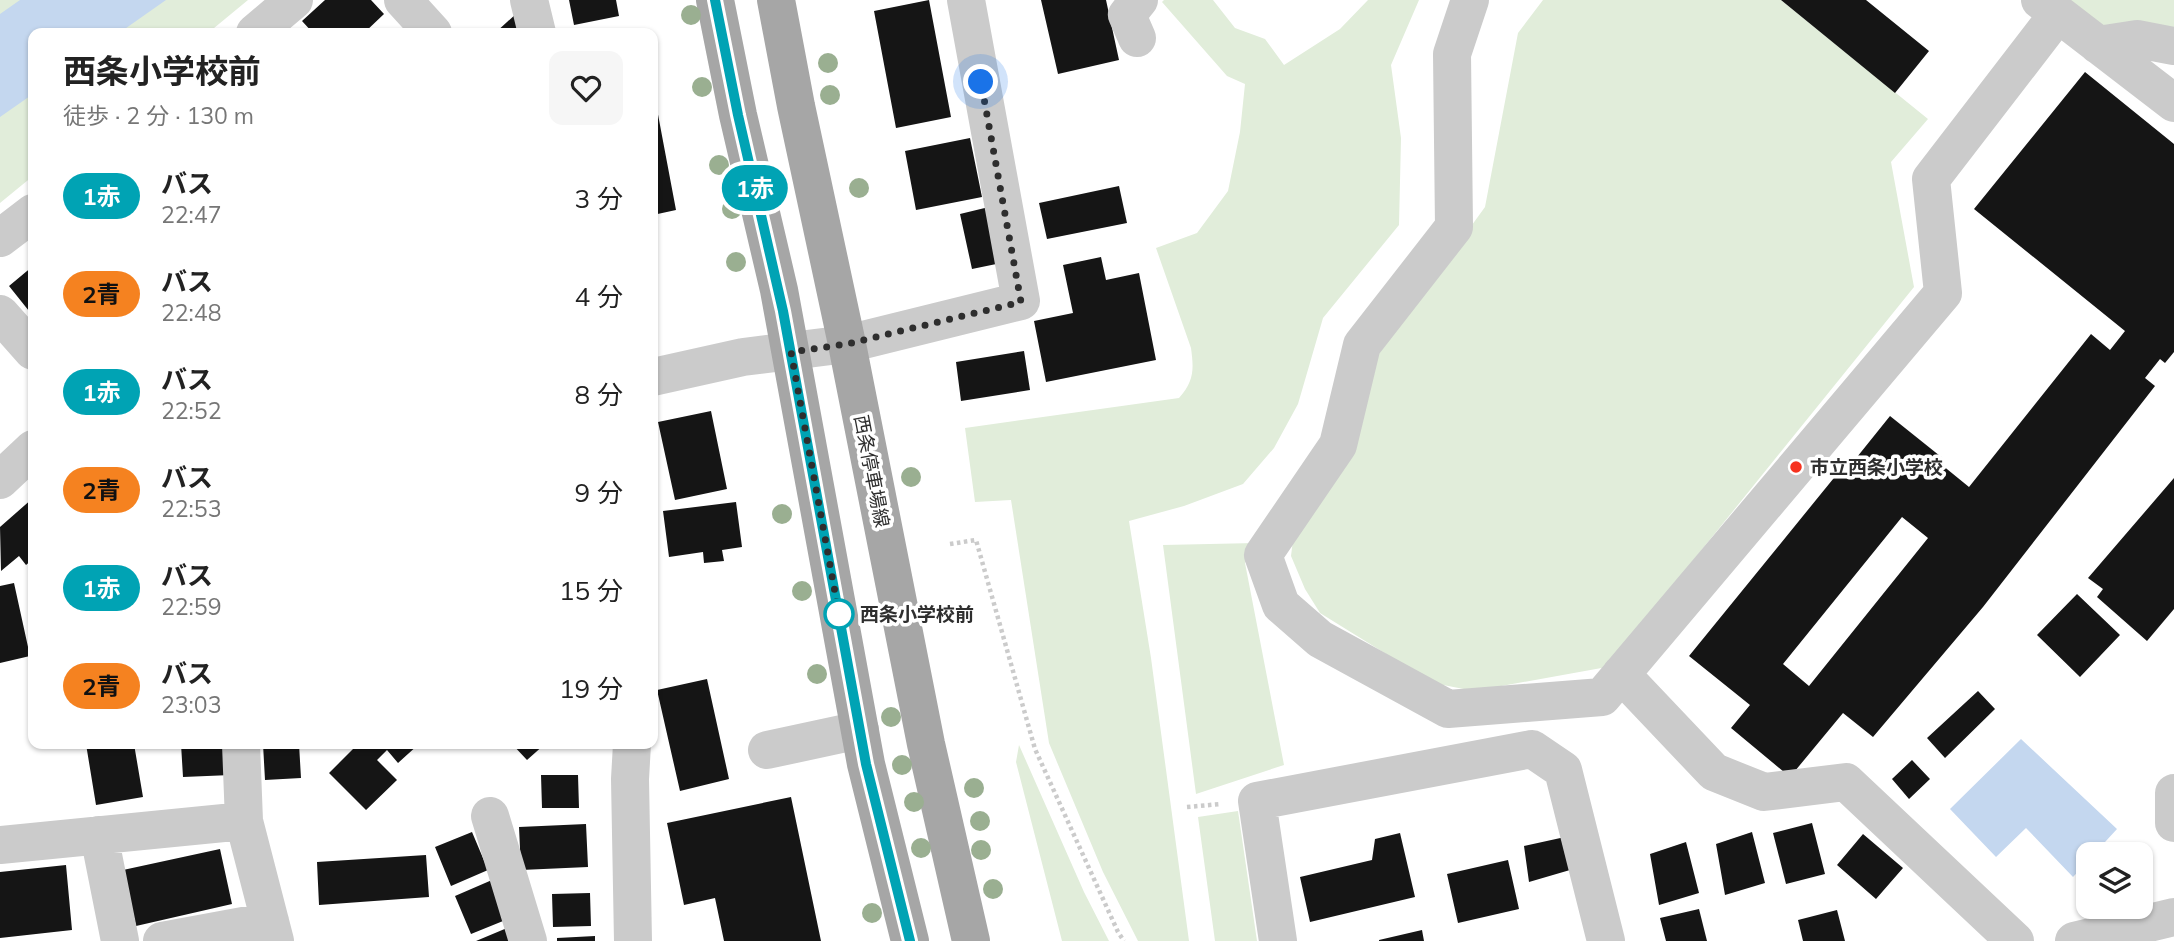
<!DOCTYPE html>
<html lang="ja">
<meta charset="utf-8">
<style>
:root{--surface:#fff;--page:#f6f6f6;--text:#222;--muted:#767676}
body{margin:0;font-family:Mulish,"Noto Sans JP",sans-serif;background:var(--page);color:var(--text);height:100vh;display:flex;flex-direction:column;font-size:26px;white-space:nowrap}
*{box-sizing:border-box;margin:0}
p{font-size:23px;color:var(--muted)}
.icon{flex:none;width:38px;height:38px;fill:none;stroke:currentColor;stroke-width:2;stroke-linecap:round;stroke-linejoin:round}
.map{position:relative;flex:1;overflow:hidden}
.drawer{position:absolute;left:28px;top:28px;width:630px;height:721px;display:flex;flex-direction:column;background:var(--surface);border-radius:14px;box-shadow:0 2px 5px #0004}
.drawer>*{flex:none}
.badge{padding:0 14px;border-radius:23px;font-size:24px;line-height:46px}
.tools{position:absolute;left:2076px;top:842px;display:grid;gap:14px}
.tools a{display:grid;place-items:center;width:77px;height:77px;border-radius:14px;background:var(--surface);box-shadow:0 2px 5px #0004;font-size:35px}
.you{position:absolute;width:35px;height:35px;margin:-18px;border:5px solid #fff;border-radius:50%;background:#1a73e8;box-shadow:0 0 0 10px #1a73e833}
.map>.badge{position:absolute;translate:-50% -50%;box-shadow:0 0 0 4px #fff}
.round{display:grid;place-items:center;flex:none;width:74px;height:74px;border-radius:14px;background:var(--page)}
.head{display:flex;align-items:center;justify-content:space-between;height:119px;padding:0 35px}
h1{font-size:33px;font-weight:700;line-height:52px}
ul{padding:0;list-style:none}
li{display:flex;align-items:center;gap:21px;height:98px;padding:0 35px}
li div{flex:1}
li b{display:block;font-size:26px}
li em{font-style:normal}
li .badge{min-width:77px;font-weight:700;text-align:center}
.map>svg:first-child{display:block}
.green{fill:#e1edda}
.water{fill:#c4d7ef}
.building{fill:#151515;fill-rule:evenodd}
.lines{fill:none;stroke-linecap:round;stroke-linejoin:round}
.path{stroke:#cbcbcb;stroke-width:4.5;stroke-dasharray:3.5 3.5;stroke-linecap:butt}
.minor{stroke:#cbcbcb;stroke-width:38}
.major{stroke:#a6a6a6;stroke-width:38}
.tree{fill:#9aaf91}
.line-casing{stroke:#fff;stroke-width:16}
.line{stroke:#00a3b4;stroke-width:10}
.walk{stroke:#2e2e2e;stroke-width:7;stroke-dasharray:0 12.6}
.poi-dot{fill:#f6321f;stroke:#fff;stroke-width:2.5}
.stop-dot{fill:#fff;stroke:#00a3b4;stroke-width:3.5}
.labels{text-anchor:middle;stroke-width:7;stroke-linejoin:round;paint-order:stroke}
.poi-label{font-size:19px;font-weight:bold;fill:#2e2e2e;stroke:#fff;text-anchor:start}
.street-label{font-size:19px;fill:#2e2e2e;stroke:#fff}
.stop-label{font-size:19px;font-weight:bold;fill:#2e2e2e;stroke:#fff;text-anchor:start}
</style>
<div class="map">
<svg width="2174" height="941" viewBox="0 0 2174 941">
<rect width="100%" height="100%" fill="#fff"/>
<path class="green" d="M0 0H248L208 33H33V176L0 203Z
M1164 0H1213L1235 28 1265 39 1284 65 1340 29 1368 0H1419L1391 65 1401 138 1399 225 1323 318 1298 404 1274 448 1243 484 1184 506 1129 521 1151 658 1189 941H1138L1103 872 1049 743 1011 500 975 502 965 428 1179 398C1194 381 1194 370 1191 348L1156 248 1197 233 1228 191 1240 132 1245 84 1227 76 1162 2Z
M1543 0H1781L1928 119 1891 162 1914 287 1607 667 1474 691 1433 683 1320 613 1305 589 1291 556 1294 532 1372 363 1485 207 1518 33Z
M2065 0H2174V42L2103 29Z
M1256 543 1245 563 1284 765 1196 794 1163 545Z
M1019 745 1084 892 1109 941H1062L1016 762Z
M1238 811 1257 941H1215L1198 817Z"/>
<path class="water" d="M20 0H166L119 33H33V94L0 117V14Z
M2021 739 2117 829 2094 854H2088V861L2073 877 2026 828 1996 857 1950 809Z"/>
<path class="building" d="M325 0H371L384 14 364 33H313L302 21Z
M569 0H616L619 16 574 25Z
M929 0 951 117 896 128 874 11Z
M1041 0H1106L1119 60 1058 74Z
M1781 0H1866L1929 51 1895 93Z
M517 13 522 33H495Z
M2085 72 2174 144V352L2165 363 2160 359 2145 378 2155 386 1983 607 1873 737 1843 713 1790 777 1731 728 1750 705 1689 656 1842 468 1845 472 1890 416 1945 460 1942 465 1969 487 2091 334 2110 350 2125 331 1974 209ZM1902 517 1928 538 1809 686 1783 664Z
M653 88 676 210 653 215Z
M970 138 982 197 916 210 905 151Z
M1119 186 1127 223 1047 239 1039 203Z
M993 206 1006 262 972 269 960 214Z
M1101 257 1106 280 1139 273 1156 360 1046 382 1034 321 1073 313 1063 265Z
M33 266V316L9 286Z
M1024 351 1030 390 961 401 956 362Z
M711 411 727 489 675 500 658 422Z
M2174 478V609L2147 641 2097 597 2103 589 2088 578Z
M33 498V559L26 565 19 556 1 571 0 527Z
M736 502 742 547 722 550 724 561 704 563 703 552 669 557 663 511Z
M14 583 30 656 0 663V586Z
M2077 594 2120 635 2080 677 2037 635Z
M707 679 729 779 680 791 657 690Z
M1978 691 1995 709 1945 758 1927 738Z
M86 744H134L143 797 96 805Z
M181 744H230L231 775 183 777Z
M263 744H299L301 778 265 780Z
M358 744H419L398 763 387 750 377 760 397 780 366 810 329 773Z
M512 744H545L527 760Z
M1912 760 1930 779 1909 799 1892 779Z
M541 775H578L579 808H542Z
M791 797 821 941H724L715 898 684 905 667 823Z
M1812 823 1825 874 1786 884 1773 833Z
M586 824 588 867 521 870 519 827Z
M472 832 488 870 451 886 435 847Z
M1752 832 1765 883 1725 895 1716 844Z
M1400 833 1415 897 1310 922 1300 877 1372 860 1375 839Z
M1863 834 1903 868 1876 899 1837 865Z
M1565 837 1570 870 1529 882 1524 846Z
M1686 842 1699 893 1659 905 1650 854Z
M220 849 232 904 136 926 123 870Z
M426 855 429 897 319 905 317 862Z
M1508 860 1519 909 1458 923 1447 874Z
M66 865 72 930 0 938V872Z
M2140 868 2147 876 2140 882Z
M492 880 508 919 471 934 455 896Z
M590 893 591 926 553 927 552 894Z
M1699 909 1707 941H1666L1660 918Z
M1837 910 1845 941H1803L1798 920Z
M512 926 519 941H476Z
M1422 930 1424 941H1379V940Z
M595 936V941H557V938Z"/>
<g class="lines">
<path class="path" d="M950 544 976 540 1035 749 1118 932 1124 941
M1187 807 1221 804"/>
<path class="minor" d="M403 0 433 33
M529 0 537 33
M1470 0 1452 54 1454 227 1362 345 1338 445 1263 555 1281 605 1320 639 1448 709 1602 697 1943 293 1931 179 2058 14
M2040 0 2174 103
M255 33 294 0
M1137 38 1127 15 1139 0
M2098 45 2137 39 2174 46
M0 238 33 213
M0 314 33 351
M653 377 743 357 847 344 1021 301 966 0
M0 480 33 449
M1621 674 1714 772 1764 792 1846 782 2015 941
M241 744 244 821
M632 744 630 779 633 941
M767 750 860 730
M2174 793V823
M490 816 528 941
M99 835 120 941
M0 845 244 821 275 941
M162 941 270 921
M1278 941 1257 801 1532 749 1563 770 1606 941
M2074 941 2174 917"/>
<path class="major" d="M715 0 738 115 779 290 866 764 910 941
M776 0 796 106 847 344 926 744 971 941"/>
</g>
<g class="tree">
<circle cx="691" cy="15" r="10"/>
<circle cx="828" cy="63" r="10"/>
<circle cx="702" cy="87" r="10"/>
<circle cx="830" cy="95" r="10"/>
<circle cx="719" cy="165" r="10"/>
<circle cx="859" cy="188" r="10"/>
<circle cx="732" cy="209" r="10"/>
<circle cx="736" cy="262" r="10"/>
<circle cx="911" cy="477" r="10"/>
<circle cx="782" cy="514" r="10"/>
<circle cx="802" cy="591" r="10"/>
<circle cx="817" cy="674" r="10"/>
<circle cx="891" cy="717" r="10"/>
<circle cx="902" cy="765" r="10"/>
<circle cx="974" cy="788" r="10"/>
<circle cx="914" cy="802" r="10"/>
<circle cx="980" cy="821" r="10"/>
<circle cx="921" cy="848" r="10"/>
<circle cx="981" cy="850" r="10"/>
<circle cx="993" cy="889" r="10"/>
<circle cx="872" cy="913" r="10"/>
</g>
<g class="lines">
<defs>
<path id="line" d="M715 0 738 115 783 311 866 764 910 941"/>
</defs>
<use href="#line" class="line-casing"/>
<use href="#line" class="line"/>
<path class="walk" d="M839 614 791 352 847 344 1021 302 981 82"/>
</g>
<circle class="poi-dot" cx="1796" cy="467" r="7"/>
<circle class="stop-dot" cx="839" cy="614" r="14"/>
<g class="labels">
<g class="poi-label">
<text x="1810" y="474">市立西条小学校</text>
</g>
<g class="street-label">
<text transform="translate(872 471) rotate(79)" y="7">西条停車場線</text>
</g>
<g class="stop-label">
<text x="860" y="621">西条小学校前</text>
</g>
</g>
</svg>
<div class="tools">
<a><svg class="icon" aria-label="layers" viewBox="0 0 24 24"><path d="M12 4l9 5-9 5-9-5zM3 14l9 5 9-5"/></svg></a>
</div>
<div class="you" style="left:981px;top:82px"></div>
<b class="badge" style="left:755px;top:188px;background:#00a3b4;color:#fff">1赤</b>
<section class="drawer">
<div class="head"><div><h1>西条小学校前</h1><p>徒歩 · 2 分 · 130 m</p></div><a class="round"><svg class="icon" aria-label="heart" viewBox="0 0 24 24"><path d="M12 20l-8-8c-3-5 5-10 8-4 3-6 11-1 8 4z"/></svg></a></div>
<ul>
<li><span class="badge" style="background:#00a3b4;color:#fff">1赤</span><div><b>バス</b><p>22:47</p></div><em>3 分</em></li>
<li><span class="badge" style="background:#f58220;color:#111">2青</span><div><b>バス</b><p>22:48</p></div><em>4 分</em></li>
<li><span class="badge" style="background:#00a3b4;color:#fff">1赤</span><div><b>バス</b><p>22:52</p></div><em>8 分</em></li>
<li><span class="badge" style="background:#f58220;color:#111">2青</span><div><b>バス</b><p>22:53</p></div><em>9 分</em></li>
<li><span class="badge" style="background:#00a3b4;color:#fff">1赤</span><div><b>バス</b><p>22:59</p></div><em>15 分</em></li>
<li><span class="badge" style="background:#f58220;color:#111">2青</span><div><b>バス</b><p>23:03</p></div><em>19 分</em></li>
</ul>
</section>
</div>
